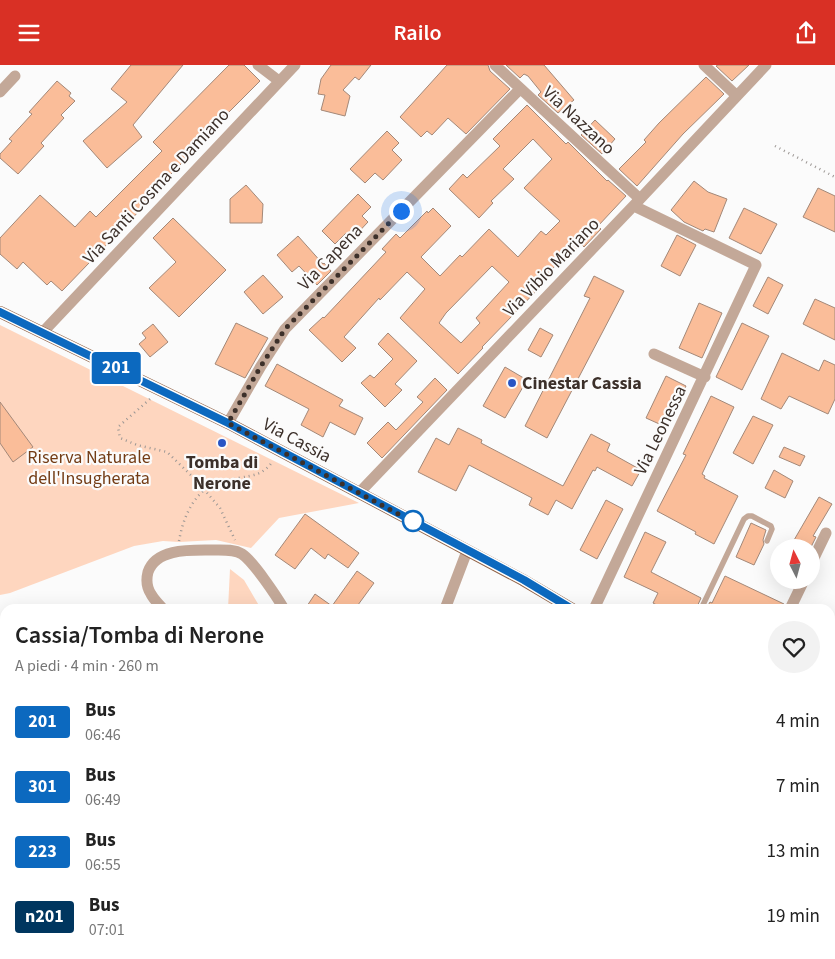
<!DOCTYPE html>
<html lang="it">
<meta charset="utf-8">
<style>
:root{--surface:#fff;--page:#f2f2f2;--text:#222;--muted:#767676;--accent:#d93025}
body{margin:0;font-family:"Source Sans 3",sans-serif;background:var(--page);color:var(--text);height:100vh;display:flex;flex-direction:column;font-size:19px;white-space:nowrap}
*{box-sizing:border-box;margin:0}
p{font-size:16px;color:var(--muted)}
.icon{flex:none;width:28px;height:28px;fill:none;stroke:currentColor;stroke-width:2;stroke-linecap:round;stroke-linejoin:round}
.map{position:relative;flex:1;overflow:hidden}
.sheet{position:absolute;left:0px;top:539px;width:835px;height:356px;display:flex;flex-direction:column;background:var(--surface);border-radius:15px 15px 0 0;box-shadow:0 5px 20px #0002}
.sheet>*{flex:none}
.badge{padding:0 10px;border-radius:4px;font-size:18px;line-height:32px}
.needle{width:32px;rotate:354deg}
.controls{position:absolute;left:770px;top:474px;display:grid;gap:10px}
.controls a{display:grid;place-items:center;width:50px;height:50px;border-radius:50%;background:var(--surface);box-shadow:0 5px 20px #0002;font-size:25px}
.you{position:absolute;width:25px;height:25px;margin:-12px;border:4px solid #fff;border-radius:50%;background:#1a73e8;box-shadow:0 0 0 8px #1a73e833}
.map>.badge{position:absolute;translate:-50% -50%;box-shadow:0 0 0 2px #fff}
.round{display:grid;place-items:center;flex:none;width:52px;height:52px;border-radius:26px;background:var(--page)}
.overview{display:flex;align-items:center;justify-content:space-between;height:85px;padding:0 15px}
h1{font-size:24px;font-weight:600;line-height:38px}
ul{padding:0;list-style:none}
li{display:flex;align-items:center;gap:15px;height:65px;padding:0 15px}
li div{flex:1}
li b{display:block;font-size:19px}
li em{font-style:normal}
li .badge{min-width:55px;font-weight:700;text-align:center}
header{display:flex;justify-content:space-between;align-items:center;height:65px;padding:0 15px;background:var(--accent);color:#fff;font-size:22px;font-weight:600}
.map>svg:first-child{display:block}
.green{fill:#fed6bf}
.building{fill:#fabd99;stroke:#a38878;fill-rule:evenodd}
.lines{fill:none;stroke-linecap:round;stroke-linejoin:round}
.path{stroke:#9c9794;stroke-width:2.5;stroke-dasharray:1 4;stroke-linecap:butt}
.service{stroke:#c3a898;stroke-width:5.5}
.minor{stroke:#c3a898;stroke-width:11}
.primary{stroke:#916347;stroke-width:12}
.line-casing{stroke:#fff;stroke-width:11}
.line{stroke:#0c69bf;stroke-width:8}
.walk{stroke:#3c302a;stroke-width:5;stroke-dasharray:0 9}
.poi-dot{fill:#2955c4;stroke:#fbfbfb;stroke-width:2}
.stop-dot{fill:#fff;stroke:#0c69bf;stroke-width:2.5}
.labels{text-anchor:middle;stroke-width:4.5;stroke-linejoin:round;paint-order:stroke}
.street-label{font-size:18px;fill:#3c302a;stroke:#fbfbfb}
.poi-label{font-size:18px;font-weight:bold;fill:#3c302a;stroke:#fbfbfb;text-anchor:start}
.park-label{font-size:18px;fill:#733c15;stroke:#fbfbfb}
</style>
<header><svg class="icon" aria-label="menu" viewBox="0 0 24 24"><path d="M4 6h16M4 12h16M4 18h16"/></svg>Railo<svg class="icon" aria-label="share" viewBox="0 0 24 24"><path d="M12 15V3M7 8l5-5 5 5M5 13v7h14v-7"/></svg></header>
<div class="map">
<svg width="835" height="894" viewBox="0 0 835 894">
<rect width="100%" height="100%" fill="#fbfbfb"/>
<path class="green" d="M0 260 359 438 279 453 251 483 216 475 179 477 163 476 134 481 10 528 0 530Z
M230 504 244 515 261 544H228Z
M5 683V890H284V894H0V687Z"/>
<path class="building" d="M131 0H183L133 60 142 72 107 103 83 76 127 37 111 24Z
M229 0H244L260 16 210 66 212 68 169 111 171 113 62 226 51 216 47 220 23 197 17 204 0 189V173L40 130 75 162 90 146 96 152 162 86 153 77Z
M331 0H371L359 15 355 12 343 25 350 31 345 51 321 45 325 30 318 29 321 14Z
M447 0H488L490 6 510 24 466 69 448 53 432 70 427 66 421 72 400 52Z
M506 0H544L574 35 558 48 538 30 541 27 528 11 524 9 520 13Z
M718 0H749L732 16 716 1Z
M706 12 724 29 683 69 637 121 619 104 646 77 644 75 659 58Z
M57 16 71 28 69 31 75 36 61 50 64 53 41 78 44 81 18 109 0 93V89L12 76 9 74 32 49 29 47Z
M527 40 566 79 568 77 607 116 608 115 626 131 598 161 601 164 584 182 581 179 559 202 556 200 541 216 544 218 482 282 483 283 458 309 400 253 425 224 407 207 380 235 379 233 344 272 356 283 342 297 309 265 323 252 324 253 386 187 382 184 396 169 400 173 427 146 428 148 433 143 451 161 421 192 440 211 460 190 462 192 489 164 518 192 541 166 546 170 560 156 524 123 552 94 533 74 503 104 514 114 491 136 493 138 479 153 449 124 463 109 467 113 500 81 493 74ZM492 201 509 217 476 253 480 258 461 278 439 258 446 248Z
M595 55 615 74 602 89 581 70Z
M387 66 399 78 392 85 402 95 383 115 375 108 365 118 350 104Z
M694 116 708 127 727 134 714 167 705 164 703 166 684 157 671 145Z
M246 120 263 139 262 158H230V134Z
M818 123 835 131V167L803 152Z
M358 129 371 142 362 151 368 157 352 174 346 168 335 179 322 166Z
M744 143 777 159 761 189 729 173Z
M173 153 226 205 179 252 149 223 176 197 153 173Z
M677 170 696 180 680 211 661 201Z
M298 171 323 199 324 198 331 206 317 220 299 201 292 207 277 190Z
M263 210 283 232 263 249 244 227Z
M594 211 624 226 547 373 525 361 590 233 584 231Z
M768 212 783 220 768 249 753 241Z
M815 234 835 243V275L803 259Z
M699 238 722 248 702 293 679 283Z
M236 258 268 273 245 313 215 299Z
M742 258 769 271 742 325 716 312Z
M153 259 168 277 150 292 139 279 146 273 142 268Z
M540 263 553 270 541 292 528 285Z
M388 268 417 296 395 319 402 325 385 342 361 318 370 310 374 313 393 294 378 279Z
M782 288 819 306 824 295 835 300V334L828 349 789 331 781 344 761 334Z
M277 299 343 335 339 341 363 353 355 370 330 357 323 372 301 360 309 344 265 321Z
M505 302 527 315 505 353 483 341Z
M666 311 686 321 666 362 646 353Z
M435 313 447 325 382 393 367 378 388 357 396 365 423 337 417 332Z
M711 331 734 342 702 409 705 411 704 413 738 431 714 479 695 469 696 467 657 446 686 390 683 389Z
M0 337 33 382 13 397 0 378Z
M753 351 773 360 753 399 733 388Z
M458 363 482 375 481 378 563 421 591 369 610 379 607 386 641 405 632 421 597 402 595 406 593 405 572 444 556 435 548 450 529 440 532 433 469 400 456 426 418 407 436 373 449 380Z
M784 382 805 391 800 401 779 392Z
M774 405 793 416 785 433 765 423Z
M819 432 832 439 813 471 816 472 811 482H790Z
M606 435 623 444 597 494 580 485Z
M305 449 359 488 348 503 328 489 325 494 311 483 295 504 275 490Z
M751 458 766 465 763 475 764 479 754 500 736 492Z
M645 467 666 477 651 507 701 533 696 544H664L653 538 658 528 624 512Z
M357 506 374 518 355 544H305L315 529 332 541Z
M725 511 784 539 783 544H706L710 537 712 538Z"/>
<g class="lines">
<path class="path" d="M775 81 835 112
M150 334 118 362 120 373 137 380 167 387 196 415 220 443 235 475
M179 476C183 453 193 428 216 418 223 415 232 415 239 413 254 410 263 410 273 396
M63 894 64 890"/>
<path class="service" d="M701 544 744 454 748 451H752L771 461 772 464 767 476"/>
<path class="minor" d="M258 0 279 16
M495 0 640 134
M704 0 737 31
M0 27 15 11
M43 267 295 0
M654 289 705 312
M228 358 261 301 285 264 520 24
M359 428 640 134 766 0
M811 499 826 468
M163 544C159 539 154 535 151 529 147 523 146 515 148 507 156 483 191 485 212 485 222 485 234 484 242 489 253 496 277 532 284 544
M445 544 467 486
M594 544 756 200 634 141
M790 544 804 515
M830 585 835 575
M0 666 5 663
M348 894 350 890
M495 894 498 890
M565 894 567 890"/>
<path class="primary" d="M0 247 228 358 523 515 572 544
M830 703 835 706"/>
</g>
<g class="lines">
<defs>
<path id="line" d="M0 247 228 358 524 515 572 544"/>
</defs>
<use href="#line" class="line-casing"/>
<use href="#line" class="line"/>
<path class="walk" d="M401 146 285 264 261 301 228 358 419 460 413 456"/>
</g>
<g class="poi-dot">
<circle cx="512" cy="318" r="5"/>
<circle cx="222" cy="378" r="5"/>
</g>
<circle class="stop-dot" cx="413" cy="456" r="10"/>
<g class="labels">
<g class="street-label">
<text transform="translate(579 55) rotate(43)" y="6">Via Nazzano</text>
<text transform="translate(156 121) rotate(-47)" y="6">Via Santi Cosma e Damiano</text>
<text transform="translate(330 192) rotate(-46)" y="6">Via Capena</text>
<text transform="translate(551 202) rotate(-46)" y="6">Via Vibio Mariano</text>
<text transform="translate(660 365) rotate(-64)" y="6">Via Leonessa</text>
<text transform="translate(297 375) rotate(28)" y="6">Via Cassia</text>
</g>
<g class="poi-label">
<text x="522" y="324">Cinestar Cassia</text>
<text x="222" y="403" text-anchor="middle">Tomba di<tspan x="222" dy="21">Nerone</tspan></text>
</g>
<g class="park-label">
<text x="89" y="398">Riserva Naturale<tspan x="89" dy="21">dell'Insugherata</tspan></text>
</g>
</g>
</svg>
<div class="controls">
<a><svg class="needle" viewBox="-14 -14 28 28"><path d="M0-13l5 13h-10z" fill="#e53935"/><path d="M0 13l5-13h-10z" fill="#767676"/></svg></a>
</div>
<div class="you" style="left:401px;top:146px"></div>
<b class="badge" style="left:116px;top:303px;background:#0c69bf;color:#fff">201</b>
<section class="sheet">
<div class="overview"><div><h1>Cassia/Tomba di Nerone</h1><p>A piedi · 4 min · 260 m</p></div><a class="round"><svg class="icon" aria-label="heart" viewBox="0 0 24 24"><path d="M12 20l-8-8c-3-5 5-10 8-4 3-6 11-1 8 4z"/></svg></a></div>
<ul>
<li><span class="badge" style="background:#0c69bf;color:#fff">201</span><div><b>Bus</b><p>06:46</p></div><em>4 min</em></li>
<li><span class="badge" style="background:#0c69bf;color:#fff">301</span><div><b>Bus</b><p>06:49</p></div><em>7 min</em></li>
<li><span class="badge" style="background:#0c69bf;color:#fff">223</span><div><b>Bus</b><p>06:55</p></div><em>13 min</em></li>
<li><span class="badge" style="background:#00365f;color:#fff">n201</span><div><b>Bus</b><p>07:01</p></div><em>19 min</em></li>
</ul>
</section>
</div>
